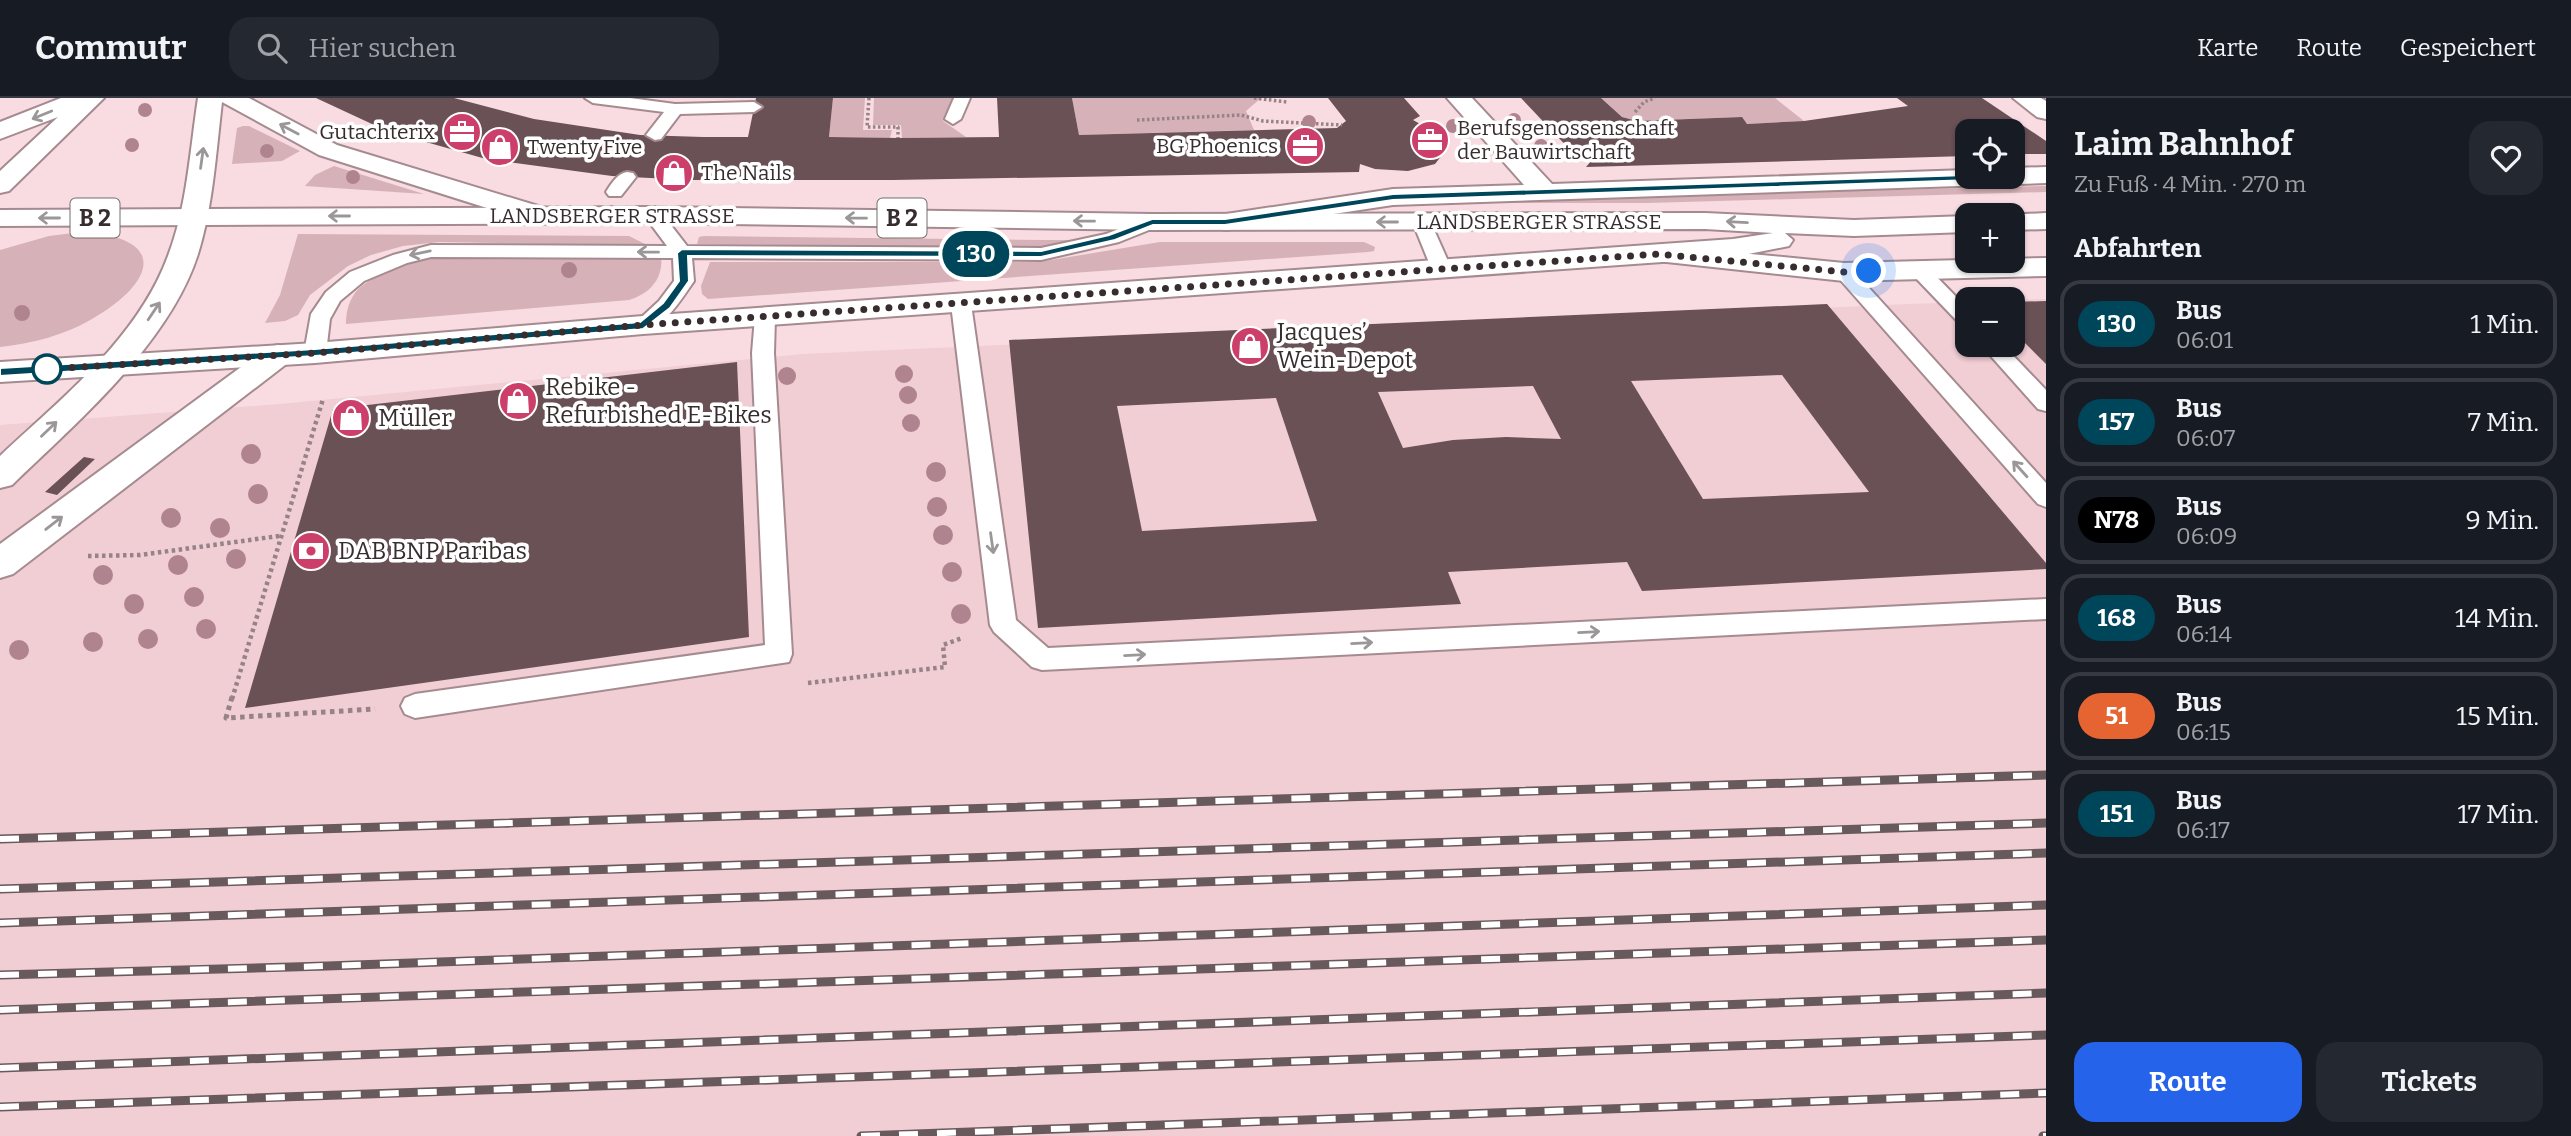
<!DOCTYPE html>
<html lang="de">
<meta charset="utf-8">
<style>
:root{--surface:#171b24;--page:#242831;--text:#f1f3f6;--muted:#9ea1a6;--line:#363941;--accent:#2563eb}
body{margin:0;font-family:Bitter,serif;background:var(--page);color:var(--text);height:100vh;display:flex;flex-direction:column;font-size:26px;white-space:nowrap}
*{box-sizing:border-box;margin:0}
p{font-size:23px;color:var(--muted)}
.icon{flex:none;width:38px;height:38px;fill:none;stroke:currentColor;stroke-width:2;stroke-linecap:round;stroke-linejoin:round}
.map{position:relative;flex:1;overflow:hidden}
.details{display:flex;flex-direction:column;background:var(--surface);width:525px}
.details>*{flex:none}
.badge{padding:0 14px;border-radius:23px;font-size:24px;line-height:46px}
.fabs{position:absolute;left:1955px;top:21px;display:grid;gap:14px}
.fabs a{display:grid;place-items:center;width:70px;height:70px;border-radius:14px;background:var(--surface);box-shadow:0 2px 5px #0004;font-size:35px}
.you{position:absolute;width:35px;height:35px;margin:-18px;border:5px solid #fff;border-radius:50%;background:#1a73e8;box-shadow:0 0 0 10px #1a73e833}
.map>.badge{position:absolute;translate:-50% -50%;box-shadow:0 0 0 4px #fff}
h2{padding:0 28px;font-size:26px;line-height:63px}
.round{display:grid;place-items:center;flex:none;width:74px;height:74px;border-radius:21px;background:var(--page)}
.summary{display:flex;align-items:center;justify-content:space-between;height:119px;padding:0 28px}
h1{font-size:33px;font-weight:700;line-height:52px}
.action{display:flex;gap:14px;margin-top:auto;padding:14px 28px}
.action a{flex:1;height:80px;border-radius:21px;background:var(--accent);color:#fff;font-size:28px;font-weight:700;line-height:80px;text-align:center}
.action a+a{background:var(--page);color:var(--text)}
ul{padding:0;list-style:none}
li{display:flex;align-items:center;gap:21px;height:88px;margin:0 14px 10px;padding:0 14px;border:4px solid var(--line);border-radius:21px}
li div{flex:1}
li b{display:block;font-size:26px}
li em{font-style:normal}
li .badge{min-width:77px;font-weight:700;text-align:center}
header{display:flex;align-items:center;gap:42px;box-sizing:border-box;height:98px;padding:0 35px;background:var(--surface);border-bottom:2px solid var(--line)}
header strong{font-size:33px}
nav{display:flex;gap:38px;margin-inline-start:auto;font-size:24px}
.search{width:490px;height:63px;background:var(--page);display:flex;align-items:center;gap:18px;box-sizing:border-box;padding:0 24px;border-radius:21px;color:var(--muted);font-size:26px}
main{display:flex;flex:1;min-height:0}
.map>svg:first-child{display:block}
.built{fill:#f1cdd4}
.green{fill:#d7b1b8}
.building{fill:#695156;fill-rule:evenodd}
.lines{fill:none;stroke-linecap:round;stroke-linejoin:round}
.lane-casing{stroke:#a58b90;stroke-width:4}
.street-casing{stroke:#a58b90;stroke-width:4}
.secondary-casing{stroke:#a58b90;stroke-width:4}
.primary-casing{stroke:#a58b90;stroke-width:4}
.path-far2{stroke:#968387;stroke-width:3.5;stroke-dasharray:2.5 2.5;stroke-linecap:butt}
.path-far1{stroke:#968387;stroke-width:4.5;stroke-dasharray:3.5 3.5;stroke-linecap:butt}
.path{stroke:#968387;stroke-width:5;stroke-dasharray:4.5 4.5;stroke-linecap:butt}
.lane{fill:#fff;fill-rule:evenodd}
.street{fill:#fff;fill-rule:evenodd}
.secondary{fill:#fff;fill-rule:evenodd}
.primary{fill:#fff;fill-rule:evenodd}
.rail-casing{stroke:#68595c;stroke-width:9}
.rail{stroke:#fff;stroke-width:6;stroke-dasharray:19;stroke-linecap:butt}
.tree{fill:#b0848e}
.oneway{stroke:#9b9697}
.line{fill:#00465a;stroke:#fff;stroke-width:2}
.walk{stroke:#372d2f;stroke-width:7;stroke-dasharray:0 12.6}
.stop-dot{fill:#fff;stroke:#00465a;stroke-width:3.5}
.labels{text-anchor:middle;stroke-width:7;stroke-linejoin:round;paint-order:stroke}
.far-poi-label{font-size:21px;fill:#372d2f;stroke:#fff;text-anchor:start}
.far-street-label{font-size:21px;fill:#372d2f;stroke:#fff}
.shield{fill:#fff;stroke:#736c6d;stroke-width:2}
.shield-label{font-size:23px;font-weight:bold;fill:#372d2f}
.poi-label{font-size:24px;fill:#372d2f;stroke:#fff;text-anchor:start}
</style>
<header>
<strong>Commutr</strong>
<div class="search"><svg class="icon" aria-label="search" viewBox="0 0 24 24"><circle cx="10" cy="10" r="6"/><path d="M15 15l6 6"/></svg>Hier suchen</div>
<nav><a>Karte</a><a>Route</a><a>Gespeichert</a></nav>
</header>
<main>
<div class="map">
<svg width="2046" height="1038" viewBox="0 0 2046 1038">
<rect width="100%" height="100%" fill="#f8dce1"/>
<path class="built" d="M2046 201V1038H0V327L280 306 803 256 1909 206 1967 204V247H2012L2013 202Z"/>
<path class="green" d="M833 0H865L863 32H892L890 40 829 39Z
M874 0H954L943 23 966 39 902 40 901 27H873Z
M1072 0H1261L1246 13 1254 32 1079 37Z
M1601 0H1775L1804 23 1747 26 1741 19 1637 23 1622 19Z
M243 28H249L300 53 282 63 232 66 237 30Z
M334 68 424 96 305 88 315 77Z
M2046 88V94L1647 105H1487L1486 102Z
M81 134C169 139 156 184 92 221 65 237 31 246 0 249V152L49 138Z
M298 136 629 138 649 148 439 144 403 148 371 157 348 168 310 197 298 217 285 223 265 225 280 197Z
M704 138 1045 142H1077L1033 150 697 146 699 139Z
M1160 144H1364L1375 149 1374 153 1368 154 708 201 702 196 701 188 710 164H1039Z
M661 156C664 180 651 195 629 202L346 226C346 215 348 205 355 195 369 175 426 160 450 157Z"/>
<path class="building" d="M316 0H454L534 21 640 37 703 39H748L756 0H833L829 39 898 40 999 39 997 0H1072L1079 37 1337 30 1346 23 1328 0H1404L1420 18 1413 22 1438 36 1446 52 1435 66 1408 73 1375 71 1360 66 1359 74 893 82H688L612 78 486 61 387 33Z
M1521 0H1601L1622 19 1637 23 1742 19 1747 26 1804 23 1908 8 1897 0H1982L2046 43V56H2012V33H1967V58L1586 69 1597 56 1582 50 1573 55Z
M2046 203V266L2012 232V204Z
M1827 206 2046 465V471L1642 493 1627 464 1448 474 1461 506 1038 530 1009 242ZM1782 277 1869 394 1703 401 1631 283ZM1533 288 1561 341 1506 339 1453 342 1403 350 1378 294ZM1276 300 1317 423 1142 433 1117 308Z
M737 264 749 539 245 610 333 311Z
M84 359 95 361 57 397 45 394Z"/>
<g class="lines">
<defs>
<path id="lane" d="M585 0H630L675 6 754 4 762 9 754 14 680 16 661 41 655 42 646 37 664 14 593 5Z
M954 0H970L961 21 953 26 945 21Z
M627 74 633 75 636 79 621 98H609L606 94C611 86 617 76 627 74Z
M653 111 660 113 687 148 1041 150 1106 136 1152 118 1161 124 1159 128 1119 144 1041 162 692 160 694 183C682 200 660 238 636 232L633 227 659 203 674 183 673 160 431 159 407 165 364 183 340 203 330 221 326 255 323 260H307L304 255 311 216 326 194 350 174 393 157 431 147 667 148 644 117Z
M1422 119 1431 125 1452 172 1449 176H1435L1432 172 1413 125Z
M1919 166 1926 168 1967 210V228L1960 226 1912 176 1909 172 1912 168Z
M1844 168 1851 170 2046 385V409L2038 406 1837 178 1834 174 1837 170Z
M961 200 968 202 971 206 1016 522 1048 550 2046 501V521L1042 572 1032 569 994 534 990 527 951 206 954 202Z
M765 213 772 215 775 219 774 255 792 556 789 564 415 620 405 616 401 608 405 600 415 596 765 547 752 255 755 219 758 215Z
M1981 247H2003L2046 292V313L2038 311Z"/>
<path id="street" d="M1447 0H1472L1552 86 1967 72V79H2012V70L2046 69V85L1393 107 1226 132 1216 130 1212 124 1216 118 1226 116 1393 91 1524 87Z
M2013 0H2041L2046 3V21L2037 19Z
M1658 147 1844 165 2046 160V178L1844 183 1648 162 1644 156 1648 150Z"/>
<path id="secondary" d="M61 0H104L9 93 0 95V73L58 19 0 41V24Z
M198 0H249L337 47 548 111 552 117 548 123 538 125 528 123 319 57 222 4C216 55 213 108 198 156 169 246 78 323 12 387L0 390V358C62 300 138 240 168 158 187 109 190 52 198 0Z
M278 247 289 250 294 257 289 264 13 476 0 480V446L267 250Z"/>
<path id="primary" d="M653 109 1152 116 1705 115 1854 122 1967 118V134L1854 138 1785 135 1793 142 1789 148 1733 159 643 236 315 265 0 284V264L315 245 643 218 1733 141 1773 135 1705 131 1152 132 653 125 0 128V112Z
M2046 115V131L2012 132V117H2006Z"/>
</defs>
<use href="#lane" class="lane-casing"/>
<use href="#street" class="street-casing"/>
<use href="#secondary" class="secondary-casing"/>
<use href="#primary" class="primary-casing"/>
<path class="path-far2" d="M869 0 867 29H898V40
M1254 0 1287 4
M1635 14 1644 4 1655 0
M1137 22 1241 17 1263 23 1342 27"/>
<path class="path-far1" d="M88 458 140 457 279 438
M808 585 945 569 943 547 962 540
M232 601 323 301"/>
<path class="path" d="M232 599 226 620 375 611"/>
<use href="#lane" class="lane"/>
<use href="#street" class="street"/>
<use href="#secondary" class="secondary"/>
<use href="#primary" class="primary"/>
<defs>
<path id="rail" d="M0 741 2046 677
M0 791 2046 725
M0 825 2046 755
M0 877 327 868 2046 807
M0 912 2046 842
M0 970 2046 895
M0 1009 2046 937
M861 1038 2046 995
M2043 1038H2046"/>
</defs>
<use href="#rail" class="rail-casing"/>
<use href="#rail" class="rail"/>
</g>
<g class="tree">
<circle cx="145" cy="12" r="7"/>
<circle cx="1514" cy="22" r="7"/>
<circle cx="1309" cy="24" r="7"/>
<circle cx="1453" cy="28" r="7"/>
<circle cx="132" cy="47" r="7"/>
<circle cx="1541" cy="48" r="7"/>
<circle cx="267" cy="53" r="7"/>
<circle cx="353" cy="79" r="7"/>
<circle cx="569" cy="172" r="8"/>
<circle cx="22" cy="215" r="8"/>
<circle cx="904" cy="276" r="9"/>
<circle cx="787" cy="278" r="9"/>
<circle cx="908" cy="297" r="9"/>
<circle cx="911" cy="325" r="9"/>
<circle cx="251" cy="356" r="10"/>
<circle cx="936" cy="374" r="10"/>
<circle cx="258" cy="396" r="10"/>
<circle cx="937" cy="409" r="10"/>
<circle cx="171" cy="420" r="10"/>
<circle cx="220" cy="430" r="10"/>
<circle cx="943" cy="437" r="10"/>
<circle cx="236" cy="461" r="10"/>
<circle cx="178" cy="467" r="10"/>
<circle cx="952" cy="474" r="10"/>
<circle cx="103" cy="477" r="10"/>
<circle cx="194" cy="499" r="10"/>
<circle cx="134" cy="506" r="10"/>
<circle cx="961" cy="516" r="10"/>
<circle cx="206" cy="531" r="10"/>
<circle cx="148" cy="541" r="10"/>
<circle cx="93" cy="544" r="10"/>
<circle cx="19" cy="552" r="10"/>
</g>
<defs><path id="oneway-shaft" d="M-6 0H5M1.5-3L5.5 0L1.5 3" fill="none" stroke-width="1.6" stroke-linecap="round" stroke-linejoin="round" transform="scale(1.75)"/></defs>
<g class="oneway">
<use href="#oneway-shaft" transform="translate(42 17) rotate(158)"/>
<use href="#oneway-shaft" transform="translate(289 31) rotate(-152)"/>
<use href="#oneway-shaft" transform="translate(202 60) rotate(-82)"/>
<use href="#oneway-shaft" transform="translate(339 118) rotate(180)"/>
<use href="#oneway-shaft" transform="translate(49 120) rotate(180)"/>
<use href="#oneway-shaft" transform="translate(856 120) rotate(-179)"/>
<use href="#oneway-shaft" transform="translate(1084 123) rotate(-179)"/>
<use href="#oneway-shaft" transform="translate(1387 124) rotate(-180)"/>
<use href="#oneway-shaft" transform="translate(1737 124) rotate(-177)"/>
<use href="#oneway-shaft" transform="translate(648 154) rotate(-179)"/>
<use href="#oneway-shaft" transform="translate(420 155) rotate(168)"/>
<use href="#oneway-shaft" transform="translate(154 213) rotate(-56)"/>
<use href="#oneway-shaft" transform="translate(49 331) rotate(-44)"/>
<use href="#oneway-shaft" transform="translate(2020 371) rotate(-132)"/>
<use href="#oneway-shaft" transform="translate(54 425) rotate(-38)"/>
<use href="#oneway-shaft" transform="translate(992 445) rotate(82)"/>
<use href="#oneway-shaft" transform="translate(1589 534) rotate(-3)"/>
<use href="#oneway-shaft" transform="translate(1362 545) rotate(-3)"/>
<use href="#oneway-shaft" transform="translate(1135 557) rotate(-3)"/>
</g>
<path class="line" d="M1997 76 2001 77V81L1393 102 1225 127H1153L1115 142 1041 159 688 158 689 183 670 210 643 231 315 258 0 278V270L315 251 640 224 663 205 679 183 677 155 682 151 1041 153 1109 137 1152 121H1225L1393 96Z"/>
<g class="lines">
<path class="walk" d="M47 271 315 255 643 227 1658 156 1844 174 1869 173"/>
</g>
<defs>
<symbol id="office-disc" viewBox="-11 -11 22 22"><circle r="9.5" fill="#cc3f6b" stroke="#fff"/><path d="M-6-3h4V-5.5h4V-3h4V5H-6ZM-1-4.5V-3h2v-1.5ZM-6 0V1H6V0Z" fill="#fff"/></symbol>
<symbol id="shop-disc" viewBox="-11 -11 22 22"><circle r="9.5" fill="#cc3f6b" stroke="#fff"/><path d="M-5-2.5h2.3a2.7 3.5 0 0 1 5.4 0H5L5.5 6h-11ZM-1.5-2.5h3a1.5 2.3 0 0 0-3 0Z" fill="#fff"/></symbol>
<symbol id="bank-disc" viewBox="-11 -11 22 22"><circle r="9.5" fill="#cc3f6b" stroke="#fff"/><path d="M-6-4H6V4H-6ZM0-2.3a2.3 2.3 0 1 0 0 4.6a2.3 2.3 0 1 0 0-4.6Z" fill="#fff"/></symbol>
</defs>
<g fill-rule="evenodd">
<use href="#office-disc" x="440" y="12" width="44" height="44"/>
<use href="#office-disc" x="1408" y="20" width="44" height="44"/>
<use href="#office-disc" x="1283" y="26" width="44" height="44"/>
<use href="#shop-disc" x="478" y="27" width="44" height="44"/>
<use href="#shop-disc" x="652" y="53" width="44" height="44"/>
<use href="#shop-disc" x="1228" y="226" width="44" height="44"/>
<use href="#shop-disc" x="496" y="281" width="44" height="44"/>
<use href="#shop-disc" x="329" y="298" width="44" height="44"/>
<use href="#bank-disc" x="289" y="431" width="44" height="44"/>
</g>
<circle class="stop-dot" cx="47" cy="271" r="14"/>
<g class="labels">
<g class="far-poi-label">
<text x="1457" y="37">Berufsgenossenschaft<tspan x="1457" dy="24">der Bauwirtschaft</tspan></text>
<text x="435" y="41" text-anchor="end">Gutachterix</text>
<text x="1278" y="55" text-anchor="end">BG Phoenics</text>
<text x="527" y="56">Twenty Five</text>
<text x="701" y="82">The Nails</text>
</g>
<g class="far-street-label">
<text x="612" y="125">LANDSBERGER STRASSE</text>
<text x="1539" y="131">LANDSBERGER STRASSE</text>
</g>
<g class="shield">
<rect x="70.5" y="100.5" width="49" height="39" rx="5"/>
<rect x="877.5" y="100.5" width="49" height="39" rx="5"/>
</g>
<g class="shield-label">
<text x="95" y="128">B 2</text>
<text x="902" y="128">B 2</text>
</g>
<g class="poi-label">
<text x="1277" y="242">Jacques’<tspan x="1277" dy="28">Wein-Depot</tspan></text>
<text x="545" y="297">Rebike -<tspan x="545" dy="28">Refurbished E-Bikes</tspan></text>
<text x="378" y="328">Müller</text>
<text x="338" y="461">DAB BNP Paribas</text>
</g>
</g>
</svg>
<div class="fabs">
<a><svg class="icon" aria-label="locate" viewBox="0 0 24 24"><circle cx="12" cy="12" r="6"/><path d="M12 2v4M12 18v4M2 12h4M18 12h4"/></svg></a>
<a>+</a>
<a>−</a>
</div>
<div class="you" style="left:1869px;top:173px"></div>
<b class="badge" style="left:976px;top:156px;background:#00465a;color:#fff">130</b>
</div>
<section class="details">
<div class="summary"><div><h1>Laim Bahnhof</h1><p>Zu Fuß · 4 Min. · 270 m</p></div><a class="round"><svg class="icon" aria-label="heart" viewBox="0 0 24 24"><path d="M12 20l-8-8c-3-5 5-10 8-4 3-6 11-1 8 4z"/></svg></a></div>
<h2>Abfahrten</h2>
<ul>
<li><span class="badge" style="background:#00465a;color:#fff">130</span><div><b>Bus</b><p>06:01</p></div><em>1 Min.</em></li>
<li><span class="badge" style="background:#00465a;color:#fff">157</span><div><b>Bus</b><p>06:07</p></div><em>7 Min.</em></li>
<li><span class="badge" style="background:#000;color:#fff">N78</span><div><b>Bus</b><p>06:09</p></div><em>9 Min.</em></li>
<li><span class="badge" style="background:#00465a;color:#fff">168</span><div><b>Bus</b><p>06:14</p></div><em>14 Min.</em></li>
<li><span class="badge" style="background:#e66432;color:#fff">51</span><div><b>Bus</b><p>06:15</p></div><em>15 Min.</em></li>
<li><span class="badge" style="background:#00465a;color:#fff">151</span><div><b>Bus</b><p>06:17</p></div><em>17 Min.</em></li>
</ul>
<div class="action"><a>Route</a><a>Tickets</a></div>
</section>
</main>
